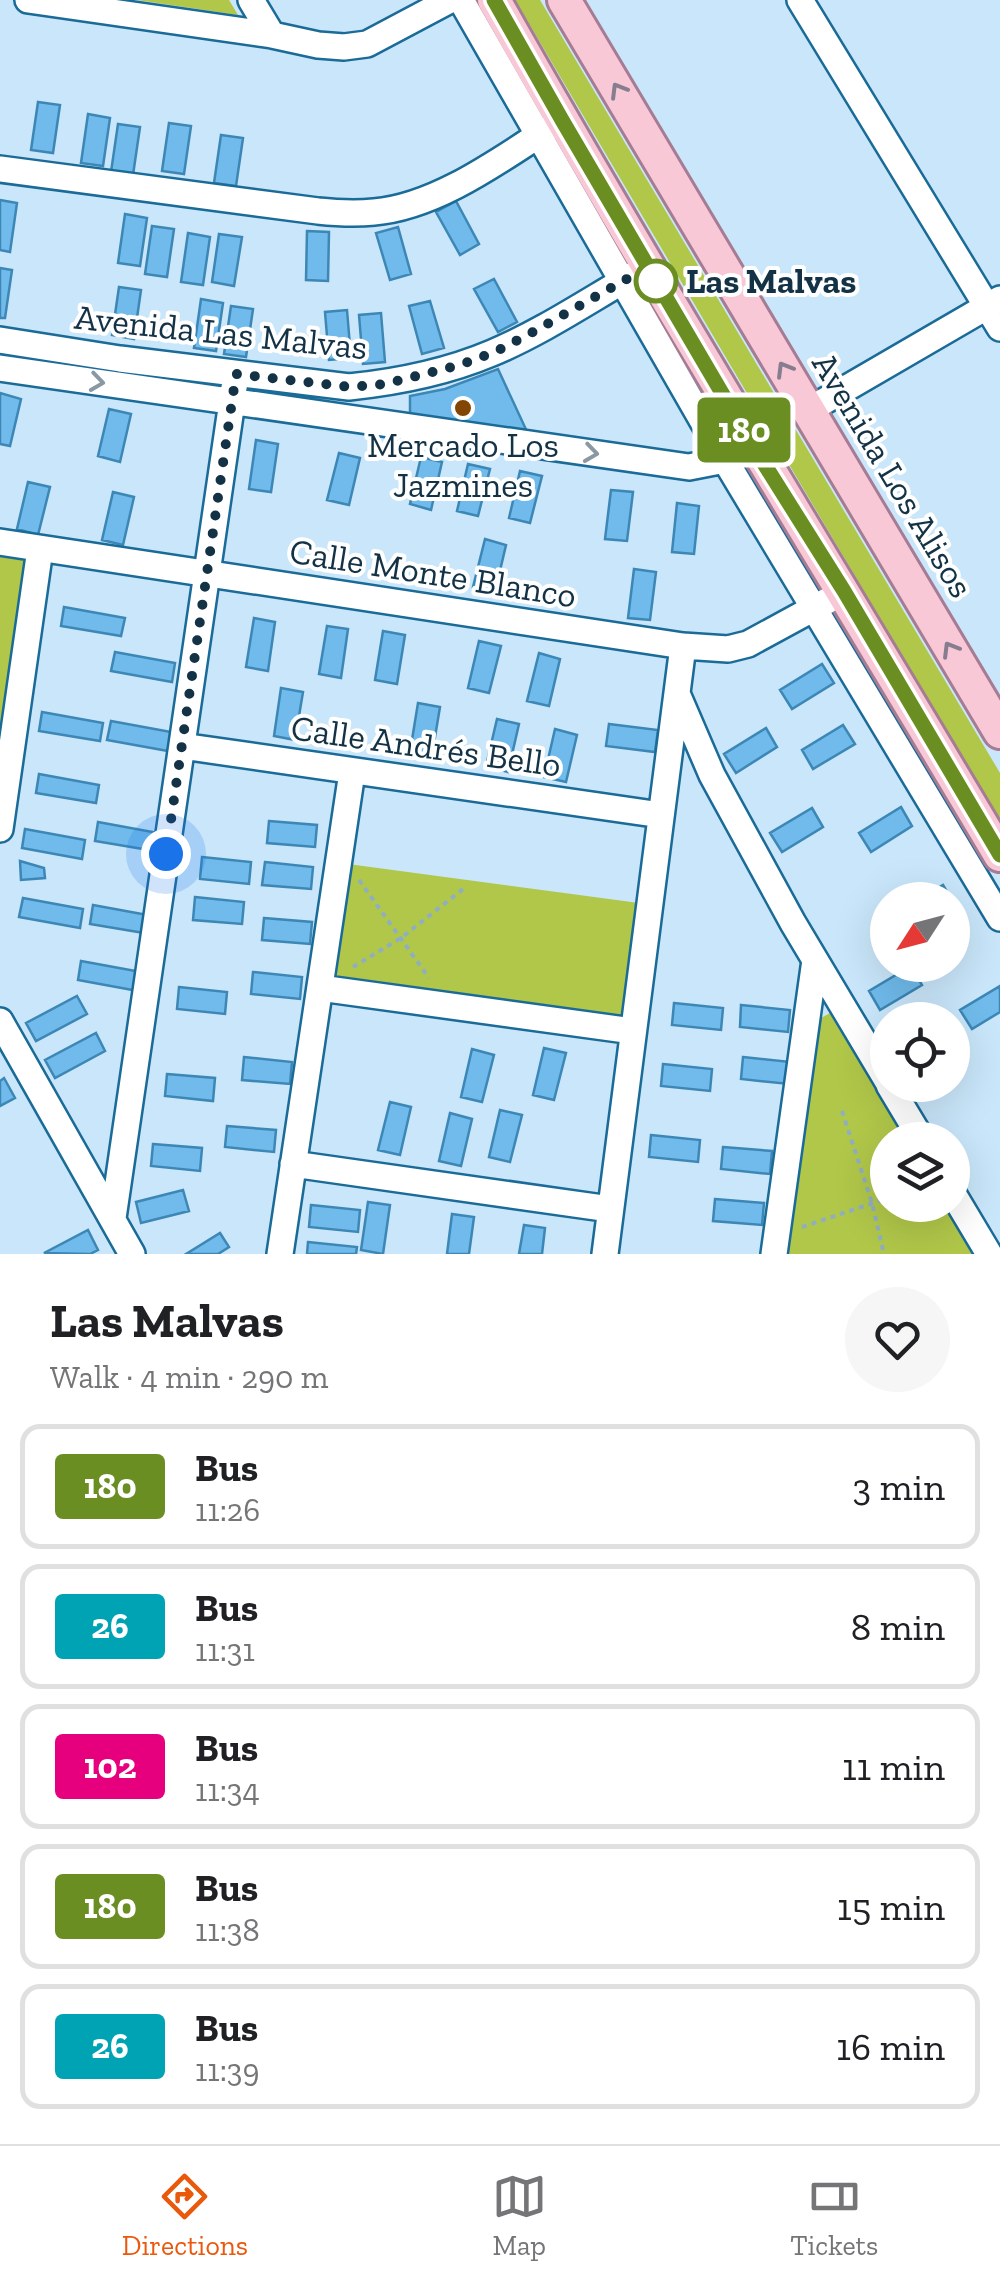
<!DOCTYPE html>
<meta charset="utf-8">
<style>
:root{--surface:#fff;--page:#f6f6f6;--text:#202124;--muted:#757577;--line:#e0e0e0;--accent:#ea580c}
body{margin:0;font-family:"Zilla Slab",serif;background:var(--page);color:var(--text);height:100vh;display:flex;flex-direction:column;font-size:38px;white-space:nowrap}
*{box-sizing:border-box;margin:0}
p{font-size:32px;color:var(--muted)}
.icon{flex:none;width:55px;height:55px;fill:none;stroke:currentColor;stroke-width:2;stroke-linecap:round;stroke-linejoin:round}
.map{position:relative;height:1254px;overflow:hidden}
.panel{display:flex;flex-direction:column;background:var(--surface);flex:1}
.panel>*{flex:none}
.badge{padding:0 20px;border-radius:8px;font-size:35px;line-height:65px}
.needle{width:65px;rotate:234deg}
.controls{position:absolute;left:870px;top:882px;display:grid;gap:20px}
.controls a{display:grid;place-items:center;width:100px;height:100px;border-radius:50%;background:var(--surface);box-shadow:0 10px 40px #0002;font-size:50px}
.you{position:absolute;width:50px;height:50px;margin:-25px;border:8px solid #fff;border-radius:50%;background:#1a73e8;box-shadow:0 0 0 15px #1a73e833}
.map>.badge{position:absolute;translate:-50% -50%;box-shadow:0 0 0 5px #fff}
.round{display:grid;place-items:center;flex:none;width:105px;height:105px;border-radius:52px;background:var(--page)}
.summary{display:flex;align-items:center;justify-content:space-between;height:170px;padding:0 50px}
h1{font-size:48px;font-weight:700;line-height:75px}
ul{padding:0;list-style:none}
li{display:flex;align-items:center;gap:30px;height:125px;margin:0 20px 15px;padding:0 30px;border:5px solid var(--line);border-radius:20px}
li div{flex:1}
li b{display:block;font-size:38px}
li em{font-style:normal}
li .badge{min-width:110px;font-weight:700;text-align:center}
.menu{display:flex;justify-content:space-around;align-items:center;height:140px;border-top:2px solid var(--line);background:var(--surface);font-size:28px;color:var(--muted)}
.menu a{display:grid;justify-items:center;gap:5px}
.menu .selected{color:var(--accent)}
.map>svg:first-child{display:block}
.green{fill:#b0c749}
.building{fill:#70bbeb;stroke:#3c87b5;stroke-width:2.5}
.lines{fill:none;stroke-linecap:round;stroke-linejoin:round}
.minor-casing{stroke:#1a6b97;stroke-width:30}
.major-casing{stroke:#a57c93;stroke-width:38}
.path{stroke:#90aec2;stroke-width:4;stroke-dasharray:5 5;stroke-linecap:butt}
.minor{stroke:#fff;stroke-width:25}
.major{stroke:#f8c8d7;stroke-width:32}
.oneway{stroke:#867d8e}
.oneway2{stroke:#8998a2}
.line-casing{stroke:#fff;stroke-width:22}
.line{stroke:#6b8e23;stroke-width:15}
.walk{stroke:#133246;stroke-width:10;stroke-dasharray:0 18}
.stop-dot{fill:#fff;stroke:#6b8e23;stroke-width:5}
.poi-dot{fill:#834602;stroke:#fff;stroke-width:4}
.labels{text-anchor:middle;stroke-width:8;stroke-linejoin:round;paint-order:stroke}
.stop-label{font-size:35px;font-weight:bold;fill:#133246;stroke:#fff;text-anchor:start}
.street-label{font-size:35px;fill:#133246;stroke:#fff}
.poi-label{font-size:35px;fill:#133246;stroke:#fff}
</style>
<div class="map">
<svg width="1000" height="1254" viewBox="0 0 1000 1254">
<rect width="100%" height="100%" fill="#c9e6fa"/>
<path class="green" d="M137 0H229L238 15Z
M515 0H540L1000 773V822Z
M0 552 29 557 0 765Z
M348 864 639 903 622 1020 330 979Z
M834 1011 911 1140H888V1205H950L979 1254H786L819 1019Z"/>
<path class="building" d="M38 102 60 105 53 153 31 150Z
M88 114 110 118 103 166 81 163Z
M169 123 191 126 184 174 162 171Z
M118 124 140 127 133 175 111 172Z
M221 135 243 138 236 186 214 183Z
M0 200 17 203 10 252 0 250Z
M456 201 479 244 460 255 436 212Z
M125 214 147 218 140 266 118 263Z
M152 226 174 229 167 277 145 274Z
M398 227 411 274 390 280 376 233Z
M307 231 329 232 328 281 306 280Z
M188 233 210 237 203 285 181 282Z
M219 234 242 237 234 286 212 282Z
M0 268 12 270 5 318H0Z
M494 279 517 322 498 332 474 289Z
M119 287 141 290 134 339 112 335Z
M201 299 223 303 216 351 194 348Z
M430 301 444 348 422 354 409 306Z
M231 306 253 309 246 357 224 354Z
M347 310 351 358 329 360 325 312Z
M381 313 385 362 363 364 359 315Z
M498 369 529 436 410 421V396L445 389Z
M0 393 21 399 10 446 0 444Z
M109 409 131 414 120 462 98 456Z
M256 440 278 444 271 492 249 489Z
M339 453 360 458 349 505 327 500Z
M421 457 442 462 431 510 410 504Z
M468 464 490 469 478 516 457 511Z
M520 471 542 476 530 523 509 518Z
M28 482 50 487 38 535 17 529Z
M611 490 633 492 627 541 605 539Z
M113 492 134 497 123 545 102 540Z
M677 503 699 506 694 554 672 552Z
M485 539 506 545 495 592 473 587Z
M634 569 656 572 650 620 628 618Z
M64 607 125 618 121 636 61 626Z
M254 618 275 622 268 671 246 667Z
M327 626 348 629 341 678 319 674Z
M383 631 405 635 397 684 375 680Z
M479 641 501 646 489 693 468 688Z
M115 652 175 663 172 682 111 671Z
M539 653 560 659 549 706 527 701Z
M822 664 834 683 792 709 780 690Z
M281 688 303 692 295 740 274 736Z
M418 703 440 707 432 755 410 752Z
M42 712 103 723 100 741 39 731Z
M497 719 519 724 508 772 486 766Z
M111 721 171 732 168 751 107 740Z
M609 724 658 730 655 752 606 746Z
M843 725 855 744 813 769 802 750Z
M766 728 777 747 736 773 724 754Z
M555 729 577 735 566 782 544 777Z
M39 774 99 785 96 803 36 793Z
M901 807 912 826 871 852 859 833Z
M812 808 823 827 782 852 770 833Z
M269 821 317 825 315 847 267 843Z
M98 822 158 833 155 851 95 841Z
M25 829 85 840 82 859 22 848Z
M202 857 251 862 249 884 200 879Z
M20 861 44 868 45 878 21 880Z
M265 862 313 867 311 889 262 885Z
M943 885 952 900H918Z
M195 897 244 902 242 924 193 920Z
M23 898 83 909 80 928 19 917Z
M93 905 153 916 150 934 90 924Z
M264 918 312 922 310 944 262 940Z
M81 961 141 972 138 991 78 980Z
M911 966 922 985 880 1010 869 991Z
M253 972 302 977 300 999 251 994Z
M1000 986V1012L972 1029 960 1010Z
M179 987 227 992 225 1014 177 1009Z
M77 996 87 1014 36 1041 26 1023Z
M674 1003 723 1008 721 1030 672 1025Z
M741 1005 790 1010 788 1032 740 1027Z
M96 1033 105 1051 55 1078 45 1060Z
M954 1044 966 1063 952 1071V1045Z
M544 1048 566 1053 554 1100 533 1095Z
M472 1049 494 1055 482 1102 461 1097Z
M244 1057 292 1062 290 1084 242 1080Z
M743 1057 791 1062 789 1084 741 1079Z
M663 1064 712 1069 710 1091 661 1086Z
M167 1074 215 1078 213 1101 165 1096Z
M4 1078 15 1098 0 1106V1081Z
M390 1102 411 1107 400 1155 378 1150Z
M500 1110 522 1115 510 1162 489 1157Z
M450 1113 472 1119 461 1166 439 1161Z
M227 1126 276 1130 274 1152 225 1147Z
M651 1135 700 1140 698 1162 649 1157Z
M153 1144 202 1148 200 1171 151 1166Z
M723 1147 772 1151 770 1174 721 1169Z
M183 1190 189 1211 141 1223 136 1202Z
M715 1199 764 1203 762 1225 713 1221Z
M368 1202 390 1205 383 1254 361 1250Z
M311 1205 360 1210 358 1232 309 1227Z
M452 1214 474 1217 469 1254H447Z
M524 1225 545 1228 542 1254H519Z
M88 1230 98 1250 90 1254 44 1253Z
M220 1233 229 1247 218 1254H186Z
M308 1242 357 1247 356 1254H307Z"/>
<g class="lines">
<defs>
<path id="minor" d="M28 0 272 35 318 45 344 47 367 44 450 0
M251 0 272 35
M461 0 725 460 1000 918
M800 0 1000 328
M0 169 318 211C337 213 355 214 374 212 436 207 500 160 551 127
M0 340 120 359 349 387C398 382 447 372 492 353 542 332 588 301 635 274
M0 368 689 467 725 460 736 454
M809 410 1000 299
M0 542 683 646 728 649 748 644 827 601
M678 696 712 775 793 923 888 1082
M182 746 661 815
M0 829 40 549
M320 988 633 1031
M0 1021 132 1254
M889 1085 922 1140
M293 1164 610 1209
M952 1192 989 1254
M113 1218 236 374
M280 1254 352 772
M605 1254 683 646
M774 1254 815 960"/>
<path id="major" d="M494 0C657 289 831 570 1000 855
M564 0 1000 732"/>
</defs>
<use href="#minor" class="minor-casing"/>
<use href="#major" class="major-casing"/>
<path class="path" d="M359 880 429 978
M353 967 401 938 463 889
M842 1111 872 1203 884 1254
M802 1227 888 1198"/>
<use href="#minor" class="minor"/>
<use href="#major" class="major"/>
</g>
<defs><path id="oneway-chevron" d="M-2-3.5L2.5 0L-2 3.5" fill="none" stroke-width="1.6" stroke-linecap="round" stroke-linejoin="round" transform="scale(2.5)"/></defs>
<g class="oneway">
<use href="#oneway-chevron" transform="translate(618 90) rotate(-121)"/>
<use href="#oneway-chevron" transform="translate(784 369) rotate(-121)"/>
<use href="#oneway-chevron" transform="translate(950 649) rotate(-121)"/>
</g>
<g class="oneway2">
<use href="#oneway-chevron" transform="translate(97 382) rotate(8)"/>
<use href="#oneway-chevron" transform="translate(591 453) rotate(8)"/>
</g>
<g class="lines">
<defs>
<path id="line" d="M494 0 562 120 753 446 844 591 1000 855"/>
</defs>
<use href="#line" class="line-casing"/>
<use href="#line" class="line"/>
<path class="walk" d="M166 854 236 374 350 387 385 384 460 365 495 352 533 332 648 267 656 281"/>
</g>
<circle class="stop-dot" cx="656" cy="281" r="20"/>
<circle class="poi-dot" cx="463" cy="408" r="10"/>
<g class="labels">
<g class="stop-label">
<text x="686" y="293">Las Malvas</text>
</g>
<g class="street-label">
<text transform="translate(221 332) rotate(6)" y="12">Avenida Las Malvas</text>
<text transform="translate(893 475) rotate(59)" y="12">Avenida Los Alisos</text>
<text transform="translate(433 573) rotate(9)" y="12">Calle Monte Blanco</text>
<text transform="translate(426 746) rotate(8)" y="12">Calle Andrés Bello</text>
</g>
<g class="poi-label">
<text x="463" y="457">Mercado Los<tspan x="463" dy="40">Jazmines</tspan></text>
</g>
</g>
</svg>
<div class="controls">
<a><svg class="needle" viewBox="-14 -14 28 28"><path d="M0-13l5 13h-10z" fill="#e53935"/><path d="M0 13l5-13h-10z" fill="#757577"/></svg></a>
<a><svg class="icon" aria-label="locate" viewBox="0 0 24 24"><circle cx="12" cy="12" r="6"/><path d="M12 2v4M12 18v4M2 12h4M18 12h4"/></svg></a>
<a><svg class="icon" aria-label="layers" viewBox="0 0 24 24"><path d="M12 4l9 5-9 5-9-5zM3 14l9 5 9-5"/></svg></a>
</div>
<div class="you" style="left:166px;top:854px"></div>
<b class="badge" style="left:744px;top:430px;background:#6b8e23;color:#fff">180</b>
</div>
<section class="panel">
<div class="summary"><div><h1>Las Malvas</h1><p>Walk · 4 min · 290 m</p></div><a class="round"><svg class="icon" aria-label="heart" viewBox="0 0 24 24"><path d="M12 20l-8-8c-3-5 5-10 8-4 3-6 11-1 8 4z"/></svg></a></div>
<ul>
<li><span class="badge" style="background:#6b8e23;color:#fff">180</span><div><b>Bus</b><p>11:26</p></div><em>3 min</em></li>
<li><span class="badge" style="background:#00a3b4;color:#fff">26</span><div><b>Bus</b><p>11:31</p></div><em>8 min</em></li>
<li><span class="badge" style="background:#e6007e;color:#fff">102</span><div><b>Bus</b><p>11:34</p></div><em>11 min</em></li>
<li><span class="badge" style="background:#6b8e23;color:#fff">180</span><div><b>Bus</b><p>11:38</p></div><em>15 min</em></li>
<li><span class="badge" style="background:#00a3b4;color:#fff">26</span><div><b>Bus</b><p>11:39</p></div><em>16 min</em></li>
</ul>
</section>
<nav class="menu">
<a class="selected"><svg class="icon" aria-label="directions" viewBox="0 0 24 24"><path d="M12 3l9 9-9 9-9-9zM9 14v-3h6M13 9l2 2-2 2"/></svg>Directions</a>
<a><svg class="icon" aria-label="map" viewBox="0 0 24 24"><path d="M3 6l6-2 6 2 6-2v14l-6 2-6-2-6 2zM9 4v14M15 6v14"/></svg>Map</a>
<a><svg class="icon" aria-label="tickets" viewBox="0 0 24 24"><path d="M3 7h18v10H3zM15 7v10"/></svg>Tickets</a>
</nav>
